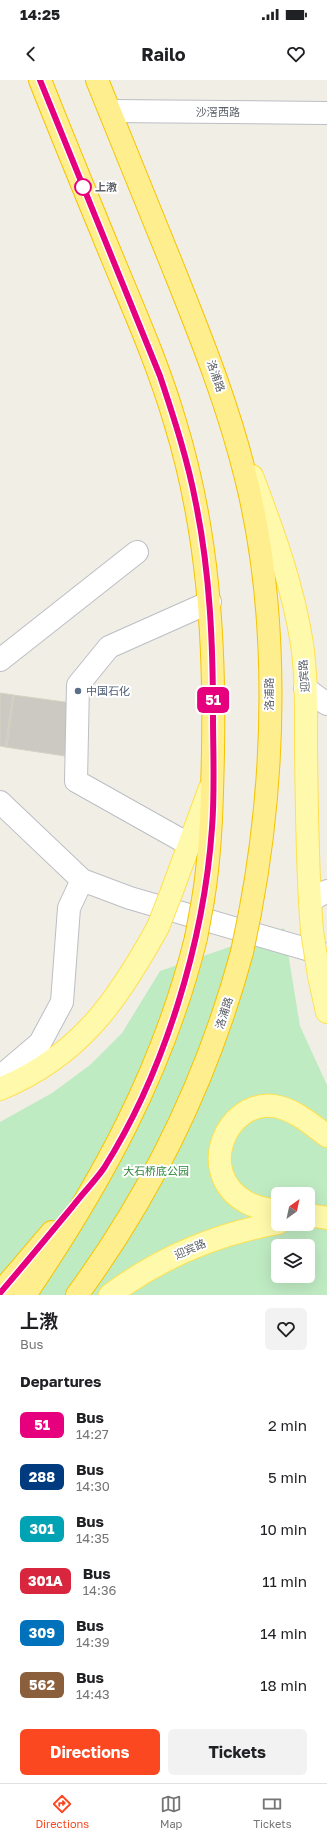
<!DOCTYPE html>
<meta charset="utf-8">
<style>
:root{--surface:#fff;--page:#f2f2f2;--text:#202124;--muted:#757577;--line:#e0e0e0;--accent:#fb4820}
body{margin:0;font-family:"Golos Text","Noto Sans SC",sans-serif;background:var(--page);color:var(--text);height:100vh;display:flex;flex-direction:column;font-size:15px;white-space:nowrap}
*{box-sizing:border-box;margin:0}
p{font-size:13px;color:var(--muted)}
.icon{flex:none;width:22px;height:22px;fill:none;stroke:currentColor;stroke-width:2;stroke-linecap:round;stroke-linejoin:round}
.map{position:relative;height:1215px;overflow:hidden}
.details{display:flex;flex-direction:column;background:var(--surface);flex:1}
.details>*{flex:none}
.badge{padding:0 8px;border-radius:6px;font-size:14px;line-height:26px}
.needle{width:26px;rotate:33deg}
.fabs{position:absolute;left:271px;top:1107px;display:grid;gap:8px}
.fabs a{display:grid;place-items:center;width:44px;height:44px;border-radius:6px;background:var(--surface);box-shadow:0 4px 16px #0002;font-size:20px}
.map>.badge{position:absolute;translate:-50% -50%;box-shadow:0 0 0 2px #fff}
h2{padding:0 20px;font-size:15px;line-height:36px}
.round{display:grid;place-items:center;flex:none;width:42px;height:42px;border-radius:6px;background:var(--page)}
.headline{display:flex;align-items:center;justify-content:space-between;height:68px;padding:0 20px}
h1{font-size:19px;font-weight:700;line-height:30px}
.button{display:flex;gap:8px;margin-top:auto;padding:8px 20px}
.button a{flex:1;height:46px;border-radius:6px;background:var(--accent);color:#fff;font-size:16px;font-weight:700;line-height:46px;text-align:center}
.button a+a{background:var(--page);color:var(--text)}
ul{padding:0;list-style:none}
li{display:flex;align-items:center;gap:12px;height:52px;padding:0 20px}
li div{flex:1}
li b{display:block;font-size:15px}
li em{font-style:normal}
li .badge{min-width:44px;font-weight:700;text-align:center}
.status{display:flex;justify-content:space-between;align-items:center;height:28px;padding:0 20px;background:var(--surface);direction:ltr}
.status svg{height:11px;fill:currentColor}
header{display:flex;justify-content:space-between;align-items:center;height:52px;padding:0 20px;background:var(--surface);font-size:18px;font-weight:700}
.dock{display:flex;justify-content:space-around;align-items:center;height:56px;border-top:1px solid var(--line);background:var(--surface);font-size:11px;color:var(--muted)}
.dock a{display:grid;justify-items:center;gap:2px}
.dock .selected{color:var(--accent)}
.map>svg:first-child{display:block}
.green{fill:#bfebc3;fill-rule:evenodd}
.building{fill:#ccc9c2;stroke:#d6d2c2}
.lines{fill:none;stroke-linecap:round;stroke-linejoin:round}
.minor-casing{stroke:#bcbec5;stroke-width:24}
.major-casing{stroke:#ffe04f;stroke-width:24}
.highway-casing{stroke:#f5c300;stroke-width:24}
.minor{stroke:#fff;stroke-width:22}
.major{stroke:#fffaab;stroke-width:22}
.highway{stroke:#ffee8d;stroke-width:22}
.major-bridge-casing{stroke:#ffe04f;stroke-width:24;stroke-linecap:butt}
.highway-bridge-casing{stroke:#f5c300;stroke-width:24;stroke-linecap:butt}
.major-bridge{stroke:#fffaab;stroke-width:22}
.highway-bridge{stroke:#ffee8d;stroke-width:22}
.line-casing{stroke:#fff;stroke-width:9}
.line{stroke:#e6007e;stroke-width:6}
.stop-dot{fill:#fff;stroke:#e6007e;stroke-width:2}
.service-dot{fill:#5c6f8a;stroke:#fff;stroke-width:1.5}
.labels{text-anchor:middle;stroke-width:4;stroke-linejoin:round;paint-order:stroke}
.street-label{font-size:11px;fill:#5c6067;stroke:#fff}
.stop-label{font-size:11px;font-weight:bold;fill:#5c6067;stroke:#fff;text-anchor:start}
.service-label{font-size:11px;fill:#4e5e75;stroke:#fff;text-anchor:start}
.park-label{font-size:11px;fill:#2c873a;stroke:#fff}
</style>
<div class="status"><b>14:25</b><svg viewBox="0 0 49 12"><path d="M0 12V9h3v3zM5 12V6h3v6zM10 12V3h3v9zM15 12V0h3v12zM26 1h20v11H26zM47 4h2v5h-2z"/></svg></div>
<header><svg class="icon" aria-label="back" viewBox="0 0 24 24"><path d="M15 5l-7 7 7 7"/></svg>Railo<svg class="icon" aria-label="heart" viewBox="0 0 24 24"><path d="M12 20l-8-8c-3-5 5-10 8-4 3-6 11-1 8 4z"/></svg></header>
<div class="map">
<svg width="327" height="1215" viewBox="0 0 327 1215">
<rect width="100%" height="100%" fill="#f1efe5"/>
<path class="green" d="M284 848 300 946 327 1005V1215H0V1042L52 1013 90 985 122 953 160 891ZM278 1114H308V1144H278ZM278 1166H308V1196H278Z"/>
<path class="building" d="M0 613 14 615 7 667 0 666Z
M13 615 72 623 65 676 5 667Z"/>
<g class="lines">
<defs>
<path id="minor" d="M110 31 327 33
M0 580 137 472
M305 608 327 624
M0 722 82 800 130 818 327 875
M190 765 76 701 78 605 109 567 210 522
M310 821 327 811
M0 997 40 963 62 922 69 828 82 800"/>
<path id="major" d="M252 396C273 451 293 506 302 564 307 599 306 635 306 670 307 730 307 791 312 851
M172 811 210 708
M319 896 327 932
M0 1009C80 976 118 920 158 847
M278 1131C267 1129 256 1128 246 1122 195 1093 226 1020 274 1026 294 1029 311 1044 327 1056
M308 1135 327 1138
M110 1215C161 1177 216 1154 278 1143"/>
<path id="highway" d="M40 0C64 61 89 121 114 182 136 235 159 287 175 342 208 449 215 559 213 671 212 722 211 771 203 820
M97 0C122 62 147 123 172 185 200 255 228 324 246 398 280 534 276 696 250 833
M0 1213 52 1152
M25 1215C101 1103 163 991 196 858
M77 1215C154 1110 208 998 242 872"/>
</defs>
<use href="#minor" class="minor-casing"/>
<use href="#major" class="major-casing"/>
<use href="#highway" class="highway-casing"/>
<use href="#minor" class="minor"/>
<use href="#major" class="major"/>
<use href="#highway" class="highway"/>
<defs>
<path id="major-bridge" d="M158 847 172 811
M312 851 319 896"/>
<path id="highway-bridge" d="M196 858 203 820
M242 872 250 833"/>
</defs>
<use href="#major-bridge" class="major-bridge-casing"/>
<use href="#highway-bridge" class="highway-bridge-casing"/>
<use href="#major-bridge" class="major-bridge"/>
<use href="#highway-bridge" class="highway-bridge"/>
</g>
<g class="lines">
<defs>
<path id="line" d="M0 1213C25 1184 49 1155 73 1126 83 1113 95 1101 104 1088 165 991 204 861 212 748 215 711 213 672 213 635 213 564 210 493 196 424 188 381 174 338 160 296L40 0"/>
</defs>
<use href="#line" class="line-casing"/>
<use href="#line" class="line"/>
</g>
<circle class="stop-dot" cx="83" cy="107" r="8"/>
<circle class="service-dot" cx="78" cy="611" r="4"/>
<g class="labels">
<g class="street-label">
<text x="218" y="36">沙滘西路</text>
<text transform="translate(216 296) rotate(71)" y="4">洛浦路</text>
<text transform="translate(304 596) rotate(-94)" y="4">迎宾路</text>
<text transform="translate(269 614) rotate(-90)" y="4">洛浦路</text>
<text transform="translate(224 933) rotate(-72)" y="4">洛浦路</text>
<text transform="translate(190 1169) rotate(-24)" y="4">迎宾路</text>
</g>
<g class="stop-label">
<text x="95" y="111">上漖</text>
</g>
<g class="service-label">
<text x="86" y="615">中国石化</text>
</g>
<g class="park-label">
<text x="156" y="1095">大石桥底公园</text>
</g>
</g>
</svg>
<div class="fabs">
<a><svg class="needle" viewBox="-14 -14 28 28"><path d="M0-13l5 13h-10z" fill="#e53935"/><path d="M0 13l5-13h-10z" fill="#757577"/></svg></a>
<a><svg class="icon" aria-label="layers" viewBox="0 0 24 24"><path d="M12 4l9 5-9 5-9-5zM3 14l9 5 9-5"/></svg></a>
</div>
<b class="badge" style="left:213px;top:620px;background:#e6007e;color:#fff">51</b>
</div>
<section class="details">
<div class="headline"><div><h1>上漖</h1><p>Bus</p></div><a class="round"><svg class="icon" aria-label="heart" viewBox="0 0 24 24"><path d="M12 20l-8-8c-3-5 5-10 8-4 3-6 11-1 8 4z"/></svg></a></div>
<h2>Departures</h2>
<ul>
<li><span class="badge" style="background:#e6007e;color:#fff">51</span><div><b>Bus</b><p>14:27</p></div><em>2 min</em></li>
<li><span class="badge" style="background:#003b80;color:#fff">288</span><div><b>Bus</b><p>14:30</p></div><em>5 min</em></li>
<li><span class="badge" style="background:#00a3b4;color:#fff">301</span><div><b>Bus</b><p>14:35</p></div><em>10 min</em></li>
<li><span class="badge" style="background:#d7263d;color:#fff">301A</span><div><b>Bus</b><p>14:36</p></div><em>11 min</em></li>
<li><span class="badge" style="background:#0072bc;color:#fff">309</span><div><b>Bus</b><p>14:39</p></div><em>14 min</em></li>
<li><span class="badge" style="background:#8b5e3c;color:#fff">562</span><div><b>Bus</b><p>14:43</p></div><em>18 min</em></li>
</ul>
<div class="button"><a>Directions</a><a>Tickets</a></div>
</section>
<nav class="dock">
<a class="selected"><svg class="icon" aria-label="directions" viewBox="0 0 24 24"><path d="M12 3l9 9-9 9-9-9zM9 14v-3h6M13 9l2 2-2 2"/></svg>Directions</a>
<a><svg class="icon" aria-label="map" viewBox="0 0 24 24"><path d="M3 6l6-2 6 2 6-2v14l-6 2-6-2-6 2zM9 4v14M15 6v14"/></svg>Map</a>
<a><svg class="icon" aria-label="tickets" viewBox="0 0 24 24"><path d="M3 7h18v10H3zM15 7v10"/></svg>Tickets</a>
</nav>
